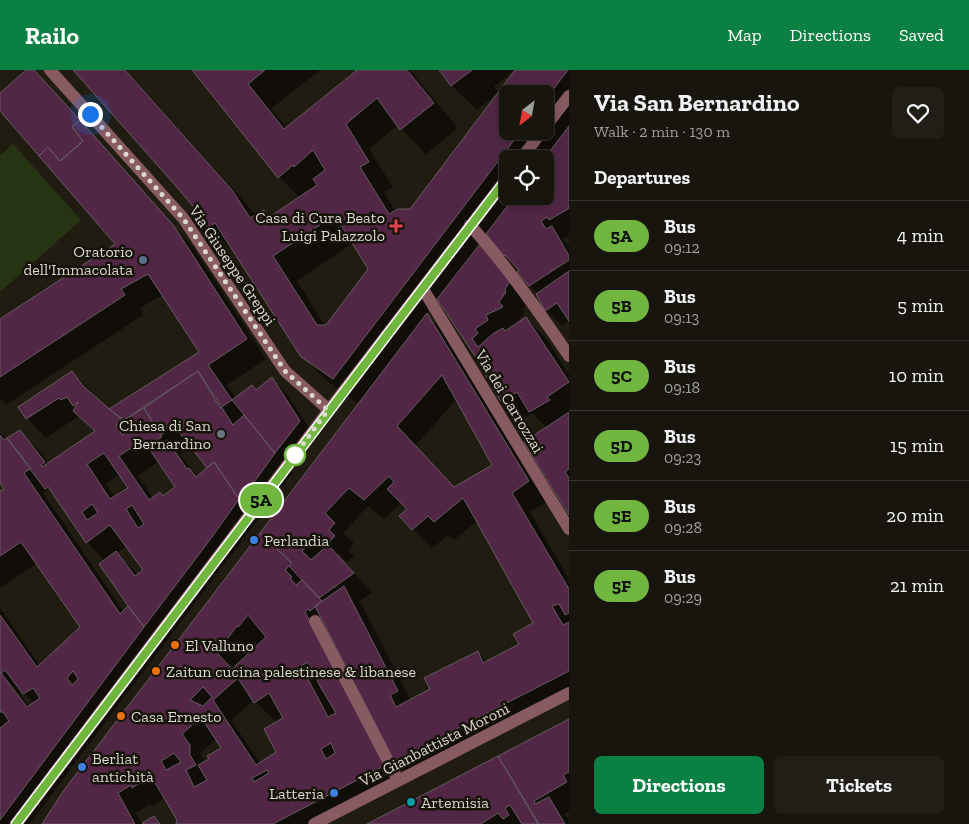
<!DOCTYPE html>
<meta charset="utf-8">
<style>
:root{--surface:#18150e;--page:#211e17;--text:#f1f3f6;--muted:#9f9f9e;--line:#36342e;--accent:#0b8043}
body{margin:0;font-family:"Zilla Slab",serif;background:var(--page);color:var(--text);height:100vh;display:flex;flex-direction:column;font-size:19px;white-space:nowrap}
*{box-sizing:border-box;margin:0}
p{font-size:16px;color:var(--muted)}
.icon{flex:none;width:28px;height:28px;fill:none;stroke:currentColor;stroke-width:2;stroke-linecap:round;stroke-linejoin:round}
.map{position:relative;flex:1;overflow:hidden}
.side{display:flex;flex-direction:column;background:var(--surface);width:400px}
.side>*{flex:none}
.badge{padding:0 10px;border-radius:16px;font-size:18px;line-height:32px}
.needle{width:32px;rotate:211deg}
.controls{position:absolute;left:499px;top:15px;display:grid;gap:10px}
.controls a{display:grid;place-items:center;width:55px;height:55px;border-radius:8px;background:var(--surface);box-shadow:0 2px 12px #0003,0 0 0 1px var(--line);font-size:25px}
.you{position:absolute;width:25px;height:25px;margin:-12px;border:4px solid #fff;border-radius:50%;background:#1a73e8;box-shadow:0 0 0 8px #1a73e833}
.map>.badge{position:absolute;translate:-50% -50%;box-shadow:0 0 0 2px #fff}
h2{padding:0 25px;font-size:19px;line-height:45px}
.round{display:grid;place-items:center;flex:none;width:52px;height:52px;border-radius:8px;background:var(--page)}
.summary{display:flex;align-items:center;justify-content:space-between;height:85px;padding:0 25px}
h1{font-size:24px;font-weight:800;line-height:38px}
.cta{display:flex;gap:10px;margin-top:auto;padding:10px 25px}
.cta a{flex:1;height:58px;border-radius:8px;background:var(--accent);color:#fff;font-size:20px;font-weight:800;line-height:58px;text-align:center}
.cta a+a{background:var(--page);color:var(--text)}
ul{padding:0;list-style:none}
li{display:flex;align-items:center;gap:15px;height:70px;padding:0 25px;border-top:1px solid var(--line)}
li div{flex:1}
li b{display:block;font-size:19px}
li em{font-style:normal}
li .badge{min-width:55px;font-weight:700;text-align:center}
header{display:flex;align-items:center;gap:30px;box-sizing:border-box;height:70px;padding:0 25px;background:var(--accent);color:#fff}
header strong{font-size:24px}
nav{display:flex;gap:28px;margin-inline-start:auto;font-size:18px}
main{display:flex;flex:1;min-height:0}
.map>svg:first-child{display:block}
.green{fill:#263413}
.shadow{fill:#0007;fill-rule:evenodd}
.building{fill:#512745;stroke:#675b62;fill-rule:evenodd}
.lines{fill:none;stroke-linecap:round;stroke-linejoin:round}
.minor{stroke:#885a62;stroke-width:12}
.line-casing{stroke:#fff;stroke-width:11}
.line{stroke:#71b73f;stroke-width:8}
.walk{stroke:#dcd9d2;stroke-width:5;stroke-dasharray:0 9}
.health-dot{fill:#e0444e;stroke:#161309;stroke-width:2}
.service-dot{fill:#5c6f8a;stroke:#161309;stroke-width:2}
.worship-dot{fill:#6b7280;stroke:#161309;stroke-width:2}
.stop-dot{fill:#fff;stroke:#71b73f;stroke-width:2.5}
.shop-dot{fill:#3f7fe0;stroke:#161309;stroke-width:2}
.food-dot{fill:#e8710a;stroke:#161309;stroke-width:2}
.culture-dot{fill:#0f9aa8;stroke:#161309;stroke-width:2}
.labels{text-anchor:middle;stroke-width:5;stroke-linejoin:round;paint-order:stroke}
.poi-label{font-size:16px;fill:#dcd9d2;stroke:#161309;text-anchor:start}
.street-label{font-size:16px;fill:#dcd9d2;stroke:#161309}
</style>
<header>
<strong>Railo</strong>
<nav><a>Map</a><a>Directions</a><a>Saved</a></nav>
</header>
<main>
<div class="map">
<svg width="569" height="754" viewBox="0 0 569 754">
<rect width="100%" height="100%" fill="#201c12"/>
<path class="green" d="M13 74 81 150 0 222V86Z"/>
<path class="shadow" d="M27 0H33L49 16 193 177 266 289 227 315 236 328 256 321 272 309 287 324 315 367 290 398 293 403 83 682 30 754H0V538L40 596 82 557 37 493 0 518V423L6 419 0 412V362L7 370 19 361 39 380 49 394 96 362 79 346 46 368 27 348 20 338 72 302 109 340 201 282 163 225 140 238 143 245 6 335 0 329V251L117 174 0 39V24ZM192 376 209 398 198 407 180 385ZM159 391 177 418 164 427 153 428 138 406ZM120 404 129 418 115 428 106 414ZM47 419 59 431 87 472 105 491 129 537 124 542 43 423ZM127 476 144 500 138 505 117 483ZM22 621 35 634 30 637 19 623Z
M75 0H128L127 1 257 146 264 141 270 148 300 128 279 107 194 0H320L271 39 287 58 358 2 357 0H410L458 58 426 84 398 55 369 79 393 117 384 122 396 142 410 141 497 24 477 40 452 16 440 0H514L494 17 499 23 516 0H569V168L567 166 562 169 569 175V250L562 256 546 240 538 224 519 202 520 201 505 185 487 163 479 175 499 195 529 232 523 239 525 242 516 254 526 248 545 267 569 304V442L526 372 547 358 532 343 521 351 502 331 476 286 438 228 426 244 446 264 548 431 530 442 569 509V629L414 709 395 690 328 558 323 562 404 714 327 754H177L178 750 165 728 152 736 150 734 136 743 142 754 154 747 161 754H44L360 334 327 311 302 286 233 182 209 157 198 140ZM508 24H545V61H508ZM508 89H545V126H508ZM353 173 369 199 325 256 297 211ZM457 329 494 396 454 418 415 376ZM402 432 409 439 413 459 432 478 449 465 454 470 477 451 535 554 520 575 487 592 477 582 431 620 411 631 363 537 359 532 372 522 336 485 338 483 347 492 354 486 348 480 354 473 343 463 368 436 384 449ZM254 630 275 651 283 646 285 648 278 682 261 694 231 650ZM217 669 223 679 206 692 200 683Z
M569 650V741L564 744 569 749V754H370Z"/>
<path class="building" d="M26 0H34L80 50 72 57 83 71 60 91 48 77 39 86 0 41V23Z
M73 0H125L232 120 250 148 264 140 268 148 317 115 313 109 325 100 313 80 294 97 293 95 278 108 192 0H265L248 14 284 59 356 1 355 0H407L434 33 400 60 377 28 346 54 369 92 360 97 389 144 398 139H410L515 0H568L545 30V24H508V61H521L333 309 301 287 215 153 208 158 197 141 175 115ZM335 145 368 199 326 255H317L273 186Z
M439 0H472L451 16Z
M80 50 174 156 247 269 208 295 232 330 220 338 198 301 124 350 109 339 199 282 148 204 121 219 125 225 0 307V249L115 174 39 86 48 77 60 91 64 88 83 71 72 57Z
M569 56V137L568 139 549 150 547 147 541 151 546 159 552 156 569 186V190L529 216 517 202 519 200 505 185 504 186 486 164 515 126H545L544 89Z
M480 174 510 211 505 219 506 222 499 232 503 237 486 245 488 250 475 259 478 263 472 269 478 277 494 263 503 258 505 261 526 247 569 312 547 327 550 330 529 342 517 322 501 332 475 286 437 229Z
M569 201V251L557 233 545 241 536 224Z
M427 243 529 411 512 423 569 519V543L565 545 559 534 552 536 563 555 569 552V601L394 691 315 536 344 516 398 621 390 625 396 637 430 619 424 608 478 581 483 593 519 574 513 564 533 553 469 438 463 428 434 452 428 446 412 460 399 446 407 439 387 419 394 412 389 406 364 430 349 418 325 443 335 453 329 460 335 466 327 474 318 464 302 481 311 490 328 475 354 503 319 528 289 496 292 493 260 463ZM442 305 492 395 454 417 397 356Z
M72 301 83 316 121 349 116 355 122 365 133 356 124 350 144 338 162 367 147 375 143 370 119 386 149 430 160 422 163 426 175 417 150 380 167 370 187 399 189 398 196 407 214 392 239 429 212 467 144 557 128 536 99 494 116 481 135 506 143 500 110 455 86 473 48 417 45 419 7 368 20 360 45 392 41 395 42 397 95 361 73 341 78 332 73 336 67 327 61 330 59 328 26 349 18 337ZM104 383 128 418 110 429 87 394ZM92 434 98 443 87 450 82 442ZM132 435 144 454 138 458 126 439Z
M198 301 233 355 244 345 275 383 258 407 239 429 214 392 207 398 193 380 195 379 190 372 188 374 179 362 181 361 177 354 161 365 144 338Z
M272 307 300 351 275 383 232 330 252 315 256 320Z
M569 342V399L565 402 569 408V445L524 372Z
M0 365 4 370 7 368 31 398 24 403 114 535 120 544 128 536 144 557 0 750V658L9 651 3 642H0V545L37 597 80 557 21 472 0 486V421L4 419 0 413ZM5 600 23 624 33 618 40 628 27 637 1 603ZM73 601 78 609 72 615 67 608Z
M260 463 292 493 285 500 292 507 290 508 296 515 302 510 322 531 310 541 308 539 305 542 386 695 273 754H176L177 750 151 706 132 718 131 715 118 723 135 754H42L64 720ZM248 545 266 567 232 599 217 583 236 557 239 556ZM308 592 321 618 336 643 328 647 301 596ZM238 608 254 633 269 623 283 648 264 659 276 682 256 695 213 630ZM203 617 212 627 203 636 190 630ZM201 647 221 678 207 686 209 689 198 695 207 710 194 717 186 700 196 695 190 685V675L182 664ZM331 673 335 683 326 689 321 679ZM174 683 181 692 166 700 161 691ZM267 700 269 703 254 712 252 708Z
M569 649V702L563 705 567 712 534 731 535 734 549 727 565 754H539L498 686Z
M498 686 538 754H522L510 735 505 738 509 745 503 749 498 743 481 754H367Z
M154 746 160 754H143L142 753Z"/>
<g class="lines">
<path class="minor" d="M50 0 183 148 285 301 329 340
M545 57 569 26
M521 89 542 61
M470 155C507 196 538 240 569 286
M423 219 569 459
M315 551 398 710
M16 754 329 340 508 107
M314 754 569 623"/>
</g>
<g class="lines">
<defs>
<path id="line" d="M16 754C179 538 343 322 508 107"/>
</defs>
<use href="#line" class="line-casing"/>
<use href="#line" class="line"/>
<path class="walk" d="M90 44 183 148 285 301 328 340 295 385"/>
</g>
<path class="health-dot" d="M393.5 148.5h5v5h5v5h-5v5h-5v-5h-5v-5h5z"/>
<circle class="service-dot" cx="143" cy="190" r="5"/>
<circle class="worship-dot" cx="221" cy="364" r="5"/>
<circle class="stop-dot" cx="295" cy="385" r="10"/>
<g class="shop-dot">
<circle cx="254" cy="470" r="5"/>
<circle cx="82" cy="697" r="5"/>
<circle cx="334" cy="723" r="5"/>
</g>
<g class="food-dot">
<circle cx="175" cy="575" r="5"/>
<circle cx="156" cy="601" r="5"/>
<circle cx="121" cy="646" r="5"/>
</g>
<circle class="culture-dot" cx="411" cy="732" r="5"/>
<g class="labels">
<g class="poi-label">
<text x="385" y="153" text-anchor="end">Casa di Cura Beato<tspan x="385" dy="18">Luigi Palazzolo</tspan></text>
<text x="133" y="187" text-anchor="end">Oratorio<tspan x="133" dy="18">dell'Immacolata</tspan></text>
<text x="211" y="361" text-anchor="end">Chiesa di San<tspan x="211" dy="18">Bernardino</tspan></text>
<text x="264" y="476">Perlandia</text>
<text x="185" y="581">El Valluno</text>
<text x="166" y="607">Zaitun cucina palestinese &amp; libanese</text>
<text x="131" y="652">Casa Ernesto</text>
<text x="92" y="694">Berliat<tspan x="92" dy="18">antichità</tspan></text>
<text x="324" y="729" text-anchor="end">Latteria</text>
<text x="421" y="738">Artemisia</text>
</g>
<g class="street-label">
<text transform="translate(233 195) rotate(56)" y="6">Via Giuseppe Greppi</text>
<text transform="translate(510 331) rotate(59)" y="6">Via dei Carrozzai</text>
<text transform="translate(434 674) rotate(-27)" y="6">Via Gianbattista Moroni</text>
</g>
</g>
</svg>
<div class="controls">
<a><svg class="needle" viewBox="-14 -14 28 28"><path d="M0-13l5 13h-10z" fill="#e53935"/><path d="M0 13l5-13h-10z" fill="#9f9f9e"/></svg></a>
<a><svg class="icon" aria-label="locate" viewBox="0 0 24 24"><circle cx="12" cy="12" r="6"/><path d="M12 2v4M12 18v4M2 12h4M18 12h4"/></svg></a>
</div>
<div class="you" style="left:90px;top:44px"></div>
<b class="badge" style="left:261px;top:430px;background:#71b73f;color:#111">5A</b>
</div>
<section class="side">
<div class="summary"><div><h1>Via San Bernardino</h1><p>Walk · 2 min · 130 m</p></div><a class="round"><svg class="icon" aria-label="heart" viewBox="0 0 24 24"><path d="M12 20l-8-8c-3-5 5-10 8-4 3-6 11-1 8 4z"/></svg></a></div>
<h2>Departures</h2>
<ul>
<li><span class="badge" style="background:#71b73f;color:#111">5A</span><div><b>Bus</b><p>09:12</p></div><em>4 min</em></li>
<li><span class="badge" style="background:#71b73f;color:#111">5B</span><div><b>Bus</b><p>09:13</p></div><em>5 min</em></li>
<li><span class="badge" style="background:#71b73f;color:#111">5C</span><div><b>Bus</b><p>09:18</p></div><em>10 min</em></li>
<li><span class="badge" style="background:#71b73f;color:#111">5D</span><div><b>Bus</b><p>09:23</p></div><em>15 min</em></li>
<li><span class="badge" style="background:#71b73f;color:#111">5E</span><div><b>Bus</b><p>09:28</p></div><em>20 min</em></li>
<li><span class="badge" style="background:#71b73f;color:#111">5F</span><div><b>Bus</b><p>09:29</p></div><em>21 min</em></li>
</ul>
<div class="cta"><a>Directions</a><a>Tickets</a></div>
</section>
</main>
